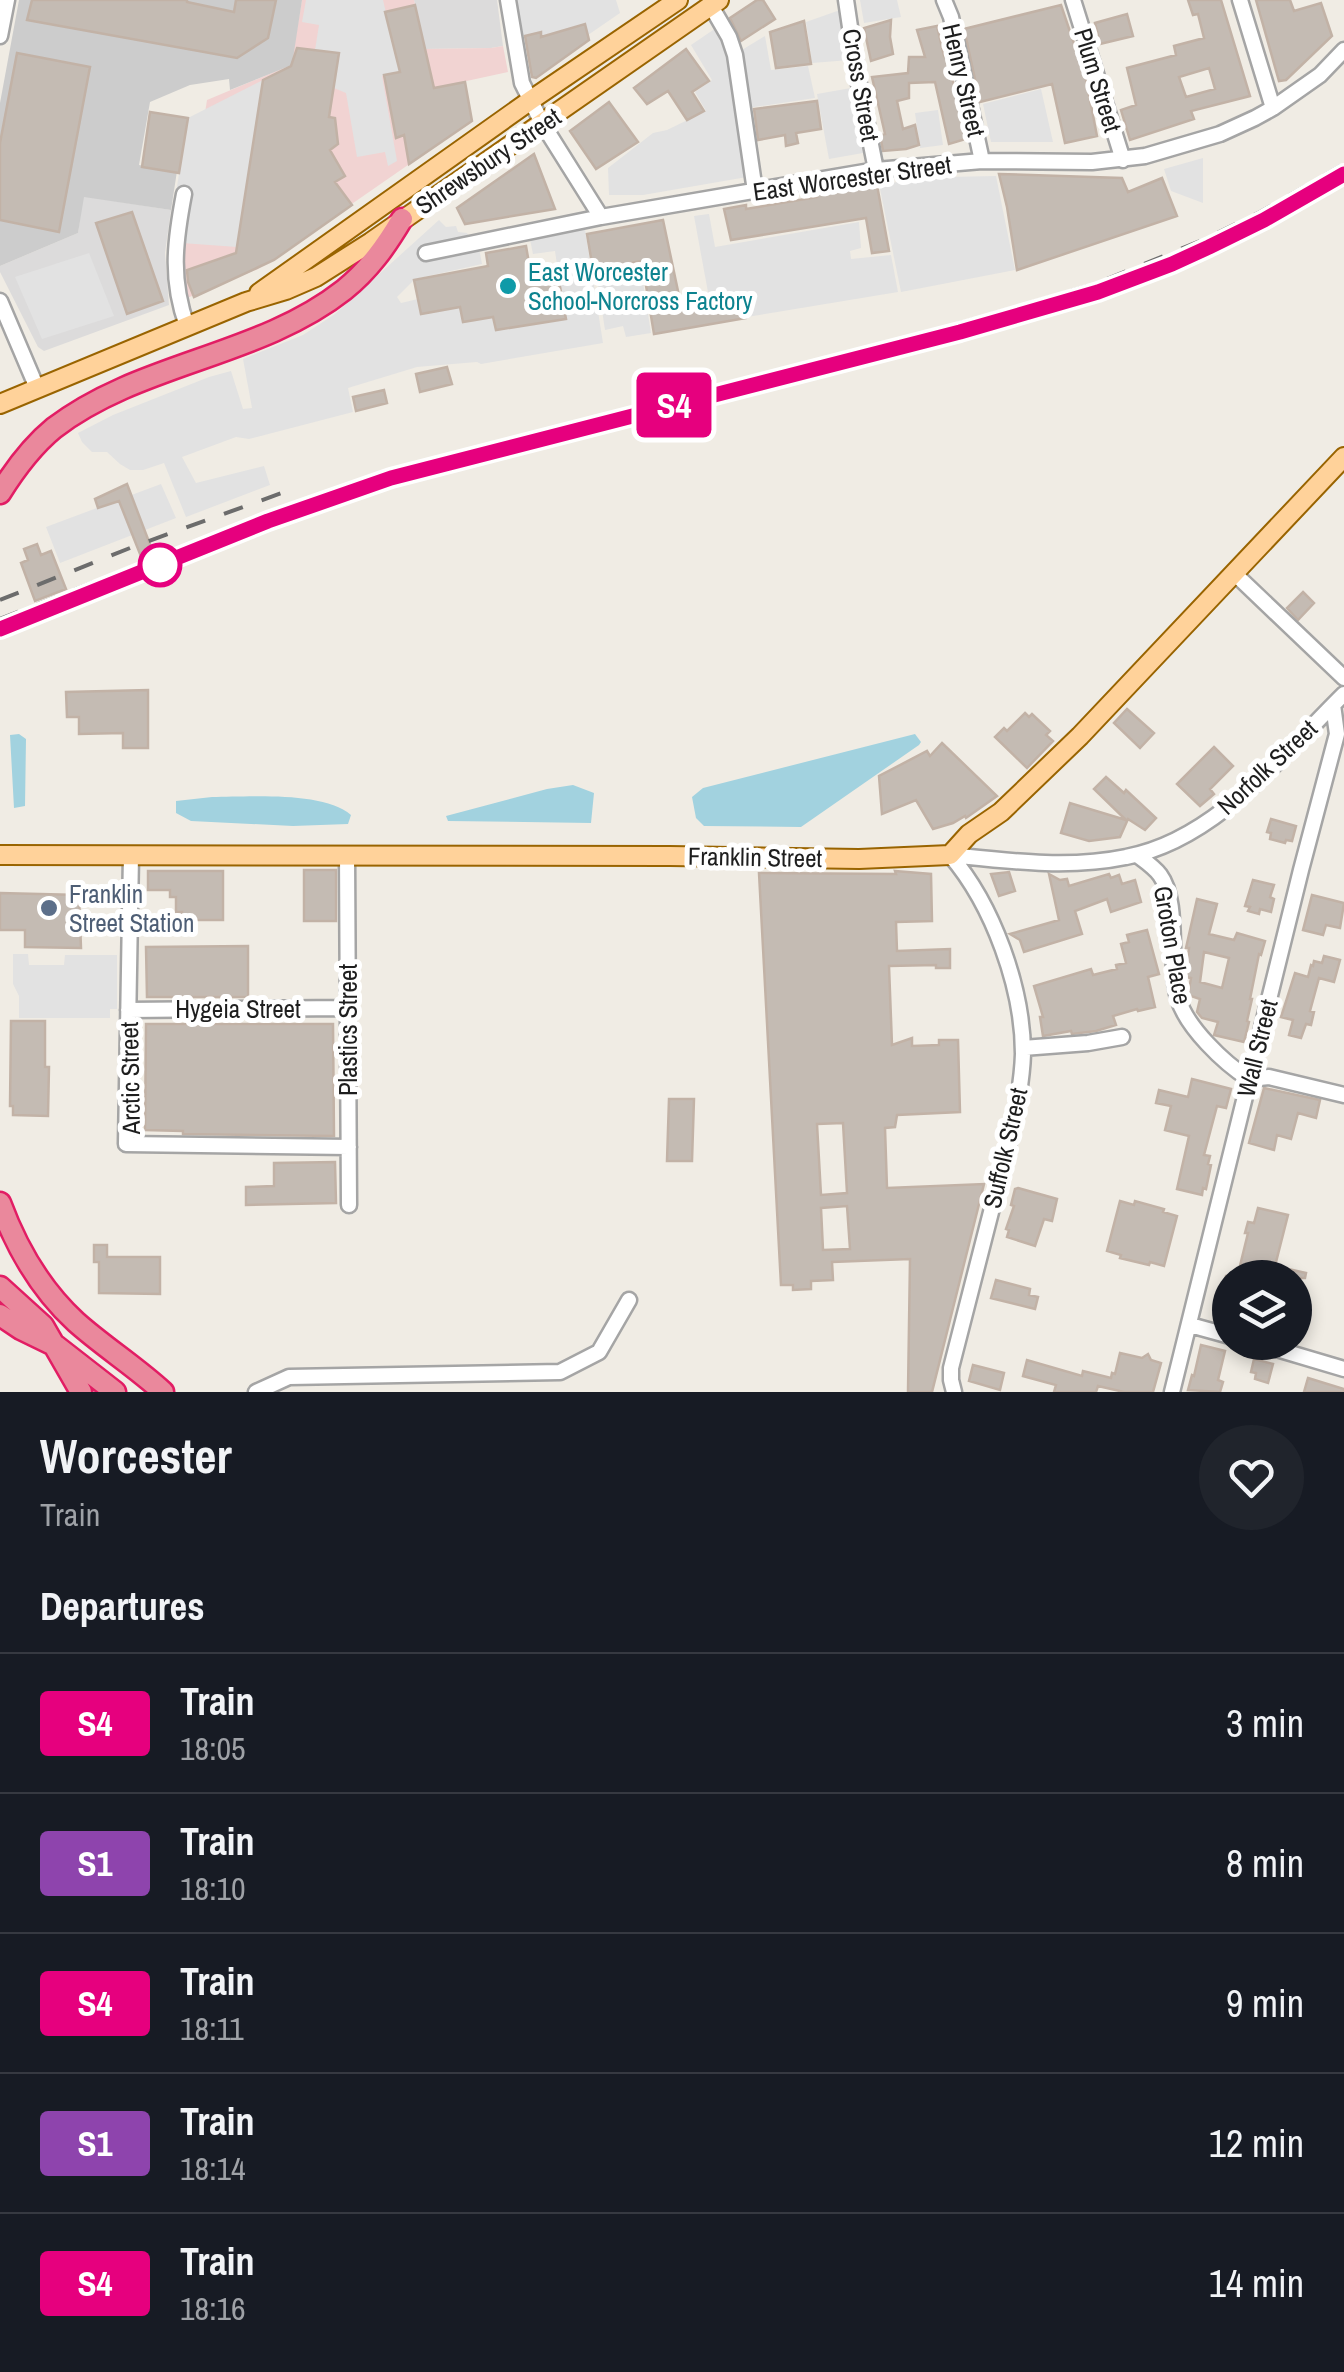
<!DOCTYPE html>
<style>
:root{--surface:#171b24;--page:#20242c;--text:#f1f3f6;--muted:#9ea1a6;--line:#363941}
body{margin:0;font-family:"Archivo Narrow",sans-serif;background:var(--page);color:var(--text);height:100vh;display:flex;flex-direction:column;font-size:38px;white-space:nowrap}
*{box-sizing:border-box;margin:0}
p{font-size:32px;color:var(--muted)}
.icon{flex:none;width:55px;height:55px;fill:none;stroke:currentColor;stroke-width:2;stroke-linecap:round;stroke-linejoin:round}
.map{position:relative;height:1392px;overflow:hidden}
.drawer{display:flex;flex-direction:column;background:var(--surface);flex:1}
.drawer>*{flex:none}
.badge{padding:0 20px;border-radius:8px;font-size:35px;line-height:65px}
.tools{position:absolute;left:1212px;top:1260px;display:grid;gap:20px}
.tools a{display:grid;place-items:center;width:100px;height:100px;border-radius:50%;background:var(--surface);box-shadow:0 5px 15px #0003;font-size:50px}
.map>.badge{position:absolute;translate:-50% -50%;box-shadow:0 0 0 5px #fff}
h2{padding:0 40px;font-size:38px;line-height:90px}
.round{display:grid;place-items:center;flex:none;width:105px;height:105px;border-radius:52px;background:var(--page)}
.headline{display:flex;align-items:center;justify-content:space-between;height:170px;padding:0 40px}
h1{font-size:48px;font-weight:700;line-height:75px}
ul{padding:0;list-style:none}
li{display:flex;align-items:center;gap:30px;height:140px;padding:0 40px;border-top:2px solid var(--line)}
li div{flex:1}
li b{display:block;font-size:38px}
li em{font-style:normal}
li .badge{min-width:110px;font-weight:700;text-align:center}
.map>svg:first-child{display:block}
.residential{fill:#dcdbdb}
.commercial{fill:#f1d3d2}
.religious{fill:#ccc}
.parking{fill:#e2e2e2}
.water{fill:#a2d2df}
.building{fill:#c4bbb3;stroke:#c2b2a6;stroke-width:2.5;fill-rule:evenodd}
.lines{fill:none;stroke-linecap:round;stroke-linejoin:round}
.minor-casing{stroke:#a5a5a5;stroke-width:19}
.major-casing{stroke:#996400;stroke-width:22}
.highway-casing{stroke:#e21d64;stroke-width:25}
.minor{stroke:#fff;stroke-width:14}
.major{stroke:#ffd29a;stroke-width:18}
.highway{stroke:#ea889c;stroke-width:20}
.rail{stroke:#6c6c6c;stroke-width:4;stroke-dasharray:20 20;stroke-linecap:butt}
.line-casing{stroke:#fff;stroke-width:22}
.line{stroke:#e6007e;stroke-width:15}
.culture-dot{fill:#0f9aa8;stroke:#fff;stroke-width:4}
.stop-dot{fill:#fff;stroke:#e6007e;stroke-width:5}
.service-dot{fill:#5c6f8a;stroke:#fff;stroke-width:4}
.labels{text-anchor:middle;stroke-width:10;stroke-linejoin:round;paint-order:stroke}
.street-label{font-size:25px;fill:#1e1e1e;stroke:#fff}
.culture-label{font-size:25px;fill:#0d838f;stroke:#fff;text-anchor:start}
.service-label{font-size:25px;fill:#4e5e75;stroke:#fff;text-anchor:start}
</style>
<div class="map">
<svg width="1344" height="1392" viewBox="0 0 1344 1392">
<rect width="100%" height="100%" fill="#f0ece4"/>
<path class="residential" d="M414 0H497L503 46 491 48 424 49Z
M83 196 171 210 165 253 169 305 44 351 38 347 0 272V266L78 233Z"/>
<path class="commercial" d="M302 0H414L424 49 491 48 503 46 508 72 462 82 470 122 258 269 187 298 183 253 207 100 291 65Z"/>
<path class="religious" d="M19 0H302L292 65 230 90 229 79 190 85 150 102 139 165 177 171 171 210 84 197 78 233 0 266V103Z"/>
<path class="parking" d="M306 0H383L400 72 382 76 397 161 388 166 385 152 357 157 346 93 334 88 339 54 315 50 319 25 302 22Z
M516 0H616L620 13 588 35 585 24 541 37 540 32 522 36Z
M860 0H897L901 17 864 23Z
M840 10 850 60 812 63 806 22Z
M716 28 726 47 747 177 643 195H609L608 168 653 133 667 130 706 111 695 92 712 80 691 45Z
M765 36 771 70 808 66 815 98 748 108 737 53Z
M263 80 237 247 168 242 188 118Z
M851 88 863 153 829 159 817 94Z
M1041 89 1053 142H991L983 104Z
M938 110 943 145 920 148 915 113Z
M1203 158V203L1171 191 1164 169Z
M996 176 1015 270 901 292 879 184 947 177Z
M709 214 715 247 859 222 861 248 850 251 851 259 891 255 898 292 747 317 744 297 710 303 694 216Z
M439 220 446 227 456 226 458 232 467 233 480 253 482 264 415 279 397 297 401 303 418 299 421 314 460 307 463 322 493 317 496 330 565 319 555 251 533 254 530 239 585 229 603 343 481 364 477 362 417 367 348 388 353 412 249 439 236 437 182 457 196 483 264 466 270 485 186 517 164 463 143 470H130L120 464 107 452H92L82 442 78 433 113 415 209 377 231 371 243 409 252 408 243 359 303 335 335 314Z
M89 253 114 316 42 339 15 277Z
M640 263 651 333 626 337 623 326 605 330 596 271Z
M161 484 176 518 60 563 46 527Z
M13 954H28L29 965H64L65 955H117V1009H110V1018H19V996L13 984Z"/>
<path class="water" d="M19 734 26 739 25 806 14 808 10 735Z
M915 734 921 742 919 745 801 827 704 826 696 818 692 797 703 788Z
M573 785 594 793 591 823 448 821 446 816 547 789Z
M212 797C249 797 323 791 351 815L348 824 293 826 191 821 176 813V801Z"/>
<path class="building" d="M32 0H187V2L234 12 236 0H276L268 38 237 58 27 20Z
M757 0H763L775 19 741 41 730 18Z
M1188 0H1221L1250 96 1191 111 1194 119 1130 140 1121 110 1136 105 1127 68 1176 55 1174 46 1204 38 1198 14 1193 15ZM1209 68 1215 89 1186 97 1179 77Z
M1256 0H1290L1294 11 1321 3 1332 36 1286 80 1279 81Z
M415 5 434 88 465 82 472 121 409 164 404 135 396 138 384 75 400 72 385 12Z
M1061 5 1086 79 1097 136 1065 143 1052 84 980 102 964 29Z
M1127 14 1133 36 1100 44 1095 23Z
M891 20 890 37 893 54 871 61 864 28Z
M804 21 811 64 776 68 770 32Z
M585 24 589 40 536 78 532 77 525 36 541 32V37Z
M937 26 944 56 947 55 966 139 949 144 935 82 909 83V98L897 101 903 129 915 125 919 145 906 149 883 151 880 135 885 134 872 77 908 73 909 57H925L917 30Z
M297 48 339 53 329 117 335 118 338 144 330 150 345 176 335 182 352 205 274 260 194 297 188 282 187 270 236 253 263 80 291 66Z
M686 49 709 81 692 92 704 111 687 120 668 91 647 104 634 88Z
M17 53 90 67 59 232 0 220V143Z
M817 101 821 129 796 133 798 143 786 146 785 135 758 140 754 109Z
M609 102 638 142 596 169 570 131Z
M150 112 188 118 179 173 142 167Z
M534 154 555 209 465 224 457 208Z
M999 174 1122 178 1128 192 1162 178 1177 216 1017 270 1007 207Z
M877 185 889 251 872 253 866 218 731 240 724 209 746 205V209L817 197 816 193Z
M132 212 163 301 127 314 96 223Z
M663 220 682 310 742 299 746 318 654 334 642 261 593 270 587 234Z
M526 246 530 269 535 268 537 280 558 276 566 319 496 330 493 317 463 322 460 307 421 314 414 280 488 266 486 253Z
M447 367 452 384 420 392 416 374Z
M384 390 387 403 356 411 353 397Z
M127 484 154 555 142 559 119 501 98 508 95 499Z
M37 544 41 555 51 551 66 589 35 601 21 563 28 560 24 549Z
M1303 592 1314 603 1298 620 1287 608Z
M148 690V748H123V733L79 734V717H67L66 692Z
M1127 709 1154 733 1140 748 1114 723Z
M1025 713 1029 717 1032 714 1050 731 1046 735 1053 741 1027 768 995 737 1004 728 1007 731Z
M942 743 997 796 966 818 965 816 953 823 933 829 916 800 882 814 879 776 927 751 930 756Z
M1214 747 1233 766 1210 789 1214 794 1200 806 1177 784Z
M1106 777 1124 793 1126 790 1156 818 1145 830 1128 819 1120 837 1089 841 1061 833 1070 803 1126 820 1094 789Z
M1271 819 1296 826 1292 841 1286 840 1285 843 1270 839 1271 833 1267 832Z
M304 870H336V921H304Z
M148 871H223V920H182V912H176V897H170V890H148Z
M895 871 931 874 932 921 896 922 897 951 950 949V968H936V965L889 966 892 1045 912 1038V1046L939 1045V1040H958L960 1112 897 1115 895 1127 885 1128 887 1188 984 1184 932 1392H908L910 1259 832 1262 833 1280 811 1281V1289L793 1290V1285H781L759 873 896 874ZM843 1123 847 1193 821 1195 817 1124ZM847 1206 850 1249 823 1250 821 1208Z
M1009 872 1015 891 999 896 991 874Z
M1049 874 1060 880 1067 879 1069 886 1109 874 1111 878 1119 875 1122 884 1135 880 1141 902 1111 912 1107 899 1075 911 1082 934 1024 952 1020 940 1010 934 1059 920Z
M1253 880 1274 885 1270 897 1274 899 1271 912 1260 909 1259 914 1248 911 1250 907 1245 906Z
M0 893 79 895 81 948 25 947V930H0Z
M1312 895 1344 903 1340 928 1326 925 1323 935 1303 930Z
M1197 899 1217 904 1209 934 1234 940 1237 933 1265 941 1261 955 1259 954 1250 999H1252L1247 1021 1249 1022 1244 1042 1214 1035 1218 1022 1202 1018 1197 1012 1200 999 1188 995 1191 978 1186 977 1189 948H1186ZM1204 952 1229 958 1222 988 1200 982Z
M1147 930 1159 974 1148 977 1155 1007 1138 1011 1137 1009 1113 1016 1116 1025 1096 1031 1072 1034 1071 1031 1043 1036 1040 1017H1043L1034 986 1091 969 1093 975 1117 969 1116 965 1126 963 1121 944 1129 942 1127 935Z
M248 946V997H147L146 947Z
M1324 956 1340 960 1334 982 1319 978 1310 1011 1314 1012 1311 1025 1306 1024 1301 1038 1289 1035 1293 1020 1281 1017 1295 973 1308 977 1311 965 1313 966 1314 961 1322 963Z
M11 1021H45V1067H49L48 1116 13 1115V1106H10Z
M146 1024H333L334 1136 183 1134V1131L145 1130Z
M1192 1079 1231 1089 1226 1108 1217 1106 1204 1155 1210 1156 1208 1164 1211 1165 1206 1189 1203 1188 1202 1195 1177 1189 1189 1136 1165 1130 1171 1106 1156 1103 1159 1090 1188 1097Z
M1264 1088 1320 1100 1316 1118 1298 1113 1291 1139 1277 1135 1274 1150 1249 1143Z
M669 1099H694L692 1161H667Z
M335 1162 336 1203 246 1205V1187L274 1186V1163Z
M1018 1188 1057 1199 1052 1221 1044 1219 1035 1246 1007 1237 1009 1230 1006 1229 1014 1206 1011 1205 1015 1189Z
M1120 1201 1134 1205 1135 1201 1164 1209 1163 1212 1177 1216 1164 1266 1150 1262 1149 1265 1120 1258 1121 1255 1107 1251Z
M1258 1208 1288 1215 1275 1266 1306 1273 1305 1278H1237L1248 1233H1245L1248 1222 1254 1223Z
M94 1245H107V1257H160V1294L99 1293V1262H94Z
M1226 1276H1230V1315L1217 1312Z
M996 1280 1030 1289 1029 1295 1038 1297 1035 1309 991 1298Z
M1201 1345 1225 1351 1218 1380 1223 1382 1220 1392 1188 1390 1192 1375 1194 1376Z
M1120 1353 1142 1358 1148 1354 1151 1360 1161 1363 1153 1392H1124L1098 1386 1096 1392H1054L1056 1385 1023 1376 1027 1360 1082 1376 1083 1371 1111 1378 1112 1373 1115 1374Z
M1254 1359 1273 1364 1268 1383 1255 1379 1256 1373 1251 1372Z
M973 1365 1004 1373 1000 1390 969 1381Z
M1308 1378 1344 1389V1392H1304Z"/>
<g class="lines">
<defs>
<path id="minor" d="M508 0 522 83 542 123 601 217
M846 0 857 74 876 170
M944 0 951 17 982 161
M1073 0 1123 160
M1240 0 1273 108
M711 6 729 37 735 55 755 191
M0 36 7 0
M184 194C175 241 170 279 187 326
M426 253 601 217 876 170 982 161 1092 162 1145 156 1220 134 1255 118 1273 108 1320 75 1344 50
M0 301 37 388
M1234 573 1344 678
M131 855 126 1144 349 1147
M347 855 349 1205
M950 855C993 905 1023 988 1023 1054 1022 1083 1016 1110 1010 1138L951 1368V1380L954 1392
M950 855C1008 861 1068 869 1126 857 1215 841 1283 754 1344 694
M1137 855C1145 861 1154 867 1160 875 1180 902 1168 963 1178 998 1186 1027 1224 1063 1249 1079L1269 1077 1344 1095
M128 1010 348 1008
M1023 1048 1088 1043 1122 1037
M1190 1325 1230 1336
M1253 1342 1344 1369
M256 1392 289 1377 560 1372 599 1352 629 1300
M1172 1392 1301 870 1337 734 1333 705"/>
<path id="major" d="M259 293 531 100 678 0
M0 404 246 302 286 290 316 277 371 242 719 0
M0 855 670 856 859 859 950 855 969 834 1001 812 1080 736 1344 457"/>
<path id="highway" d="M0 493C15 469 32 446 54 428 140 362 259 357 344 290 369 270 386 246 402 219
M0 1203C17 1249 40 1289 76 1322 104 1347 136 1367 163 1392
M0 1287 43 1326 81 1392
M0 1315 21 1329 56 1346 115 1392"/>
</defs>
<use href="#minor" class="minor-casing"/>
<use href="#major" class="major-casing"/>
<use href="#highway" class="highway-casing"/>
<use href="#minor" class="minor"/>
<use href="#major" class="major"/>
<use href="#highway" class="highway"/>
<path class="rail" d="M0 600 135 546 290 490
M0 619 282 508 394 469 958 324 1095 284 1205 239 1260 212 1344 164"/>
</g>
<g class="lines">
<defs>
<path id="line" d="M0 629 268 521 391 478 960 332 1098 292 1172 264 1209 247 1264 220 1344 174"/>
</defs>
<use href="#line" class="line-casing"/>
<use href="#line" class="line"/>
</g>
<circle class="culture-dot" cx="508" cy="286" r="10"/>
<circle class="stop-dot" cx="160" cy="565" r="20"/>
<circle class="service-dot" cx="49" cy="908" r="10"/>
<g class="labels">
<g class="street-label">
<text transform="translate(964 80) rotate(77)" y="9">Henry Street</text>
<text transform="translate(1098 80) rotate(73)" y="9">Plum Street</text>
<text transform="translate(861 85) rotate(80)" y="9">Cross Street</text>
<text transform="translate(488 161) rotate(-34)" y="9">Shrewsbury Street</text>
<text transform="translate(852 178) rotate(-8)" y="9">East Worcester Street</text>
<text transform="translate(1267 767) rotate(-43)" y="9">Norfolk Street</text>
<text transform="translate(755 857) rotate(1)" y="9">Franklin Street</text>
<text transform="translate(1173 945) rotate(80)" y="9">Groton Place</text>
<text x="238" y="1018">Hygeia Street</text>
<text transform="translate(348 1030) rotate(-90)" y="9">Plastics Street</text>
<text transform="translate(1257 1048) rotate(-76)" y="9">Wall Street</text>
<text transform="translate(130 1078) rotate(-91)" y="9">Arctic Street</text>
<text transform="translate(1005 1148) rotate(-77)" y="9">Suffolk Street</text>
</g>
<g class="culture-label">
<text x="528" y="281">East Worcester<tspan x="528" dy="29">School-Norcross Factory</tspan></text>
</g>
<g class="service-label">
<text x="69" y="903">Franklin<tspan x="69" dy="29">Street Station</tspan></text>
</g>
</g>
</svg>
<div class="tools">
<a><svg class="icon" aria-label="layers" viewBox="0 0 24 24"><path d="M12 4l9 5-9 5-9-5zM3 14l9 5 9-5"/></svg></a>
</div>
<b class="badge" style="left:674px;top:405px;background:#e6007e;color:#fff">S4</b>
</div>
<section class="drawer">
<div class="headline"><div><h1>Worcester</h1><p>Train</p></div><a class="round"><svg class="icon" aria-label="heart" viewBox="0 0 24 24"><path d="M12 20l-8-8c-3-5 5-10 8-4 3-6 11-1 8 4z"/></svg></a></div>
<h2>Departures</h2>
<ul>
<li><span class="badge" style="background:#e6007e;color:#fff">S4</span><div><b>Train</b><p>18:05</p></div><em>3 min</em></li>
<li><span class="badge" style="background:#8e44ad;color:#fff">S1</span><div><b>Train</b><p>18:10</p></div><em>8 min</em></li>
<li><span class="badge" style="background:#e6007e;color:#fff">S4</span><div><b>Train</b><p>18:11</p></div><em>9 min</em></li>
<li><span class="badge" style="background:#8e44ad;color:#fff">S1</span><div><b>Train</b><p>18:14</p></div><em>12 min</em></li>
<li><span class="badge" style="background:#e6007e;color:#fff">S4</span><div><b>Train</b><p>18:16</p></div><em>14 min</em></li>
</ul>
</section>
